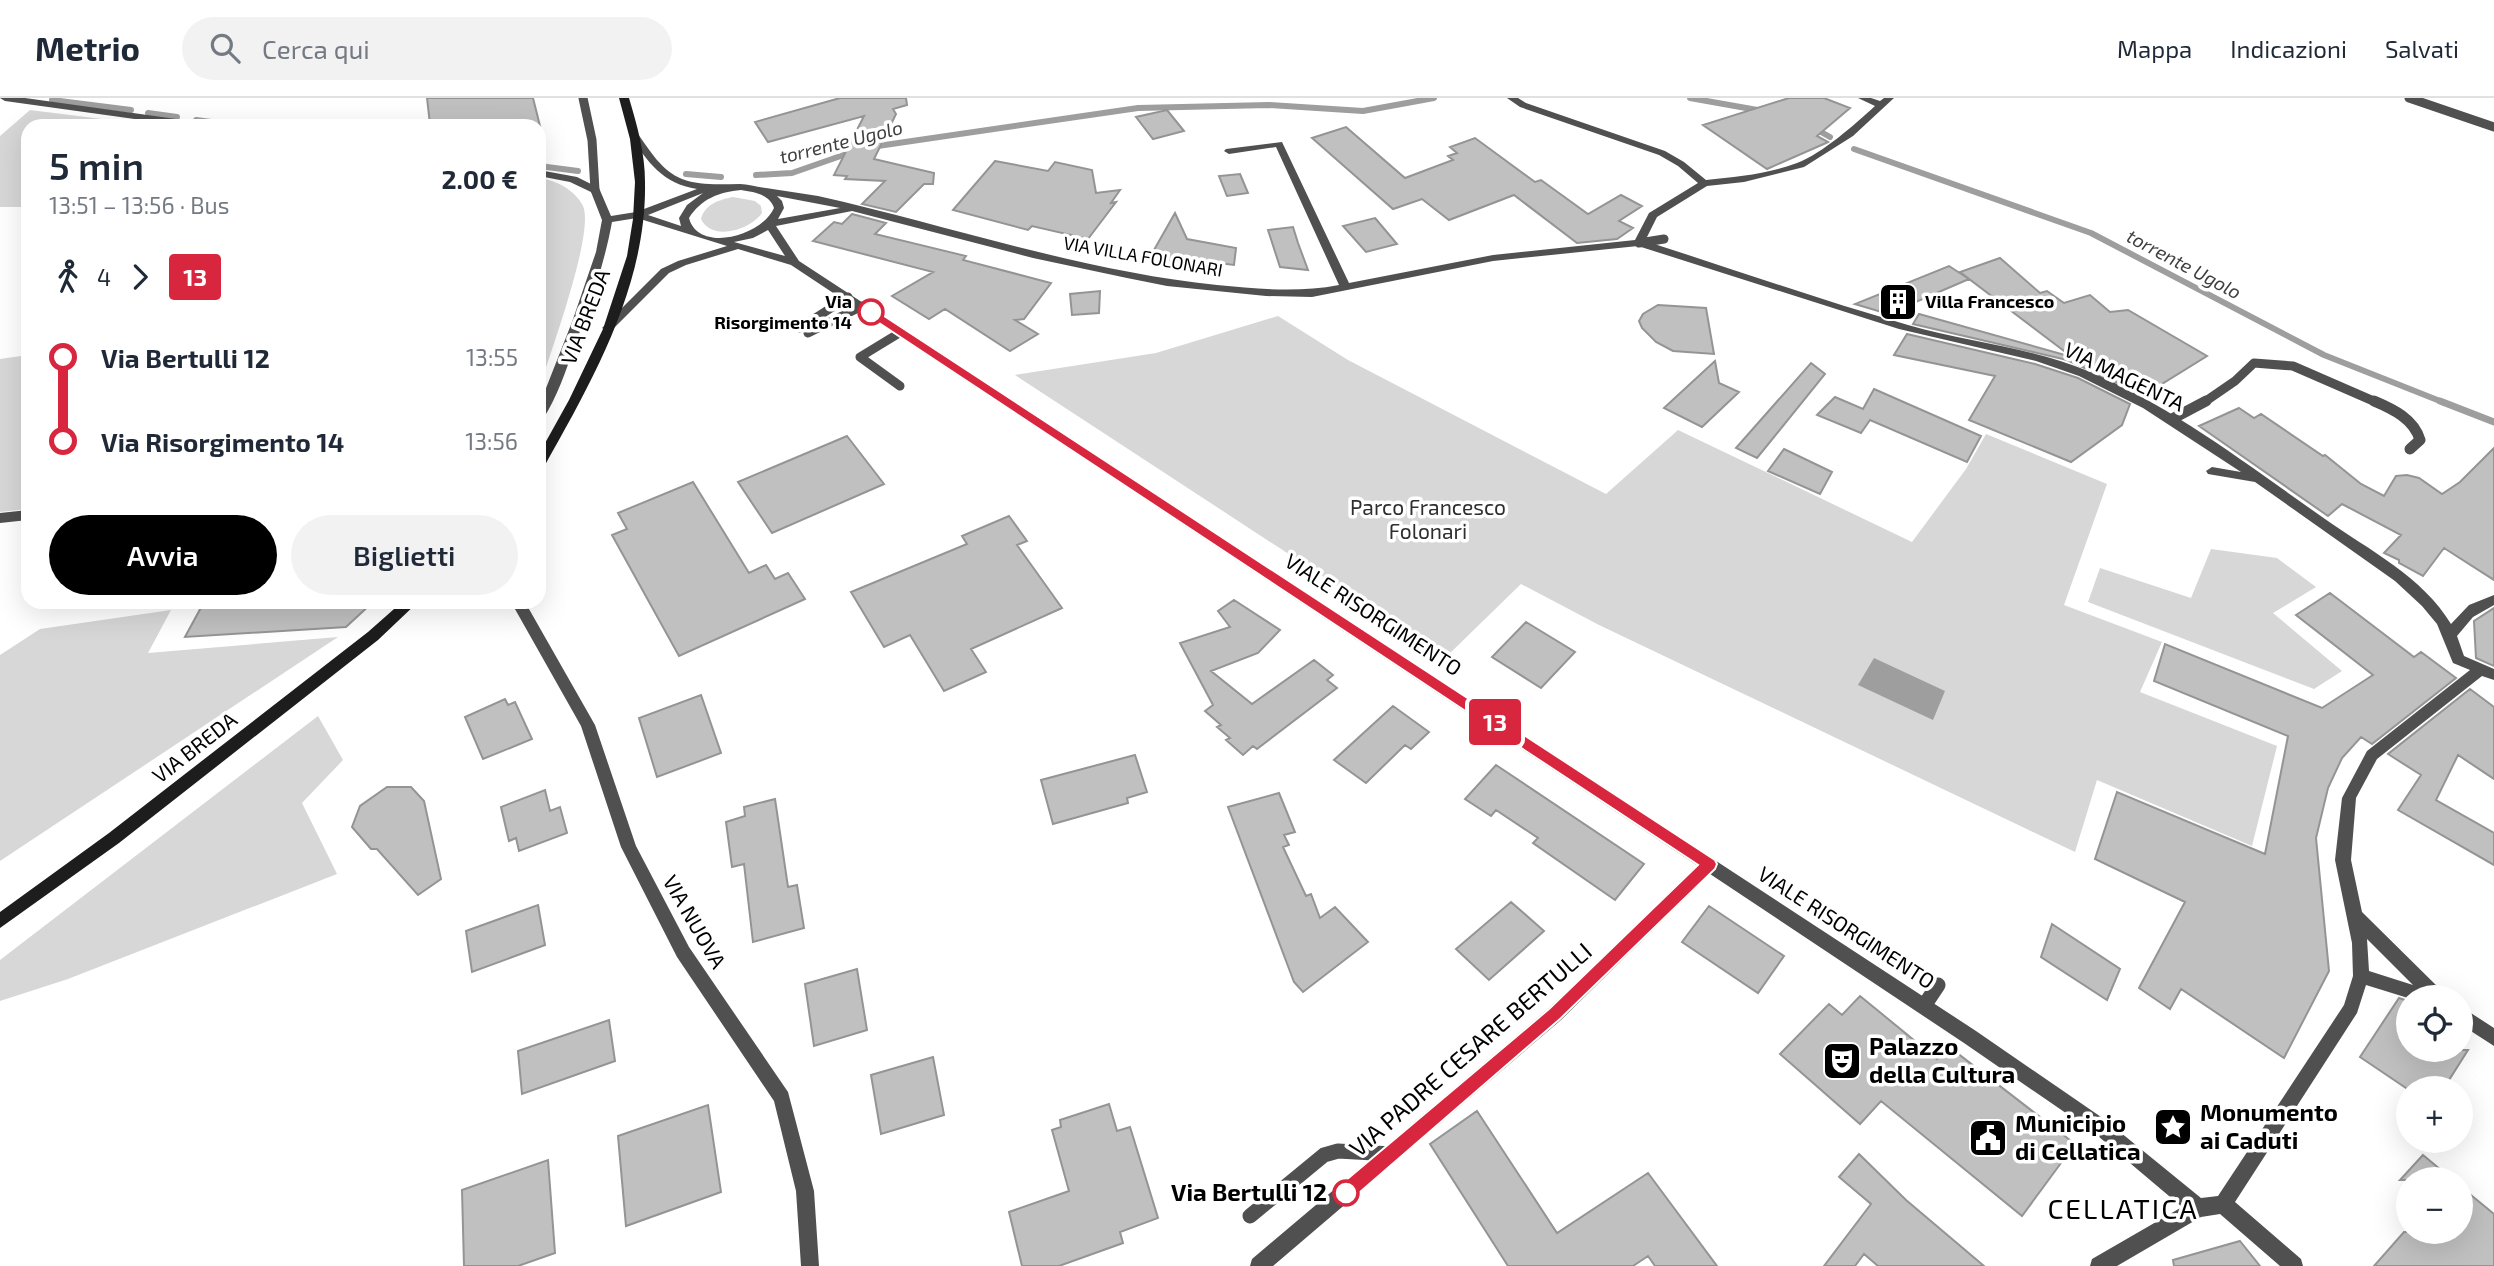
<!DOCTYPE html>
<html lang="it">
<meta charset="utf-8">
<style>
:root{--surface:#fff;--page:#f2f2f3;--text:#1f2937;--muted:#747a83;--line:#e0e1e3;--accent:#000}
body{margin:0;font-family:"Exo 2",sans-serif;background:var(--page);color:var(--text);height:100vh;display:flex;flex-direction:column;font-size:26px;white-space:nowrap}
*{box-sizing:border-box;margin:0}
p{font-size:23px;color:var(--muted)}
.icon{flex:none;width:38px;height:38px;fill:none;stroke:currentColor;stroke-width:2;stroke-linecap:round;stroke-linejoin:round}
.map{position:relative;flex:1;overflow:hidden}
.sheet{position:absolute;left:21px;top:21px;width:525px;height:490px;display:flex;flex-direction:column;background:var(--surface);border-radius:21px;box-shadow:0 7px 28px #0002}
.sheet>*{flex:none}
.badge{padding:0 14px;border-radius:5px;font-size:24px;line-height:46px}
.buttons{position:absolute;left:2396px;top:887px;display:grid;gap:14px}
.buttons a{display:grid;place-items:center;width:77px;height:77px;border-radius:50%;background:var(--surface);box-shadow:0 7px 28px #0002;font-size:35px}
.map>.badge{position:absolute;translate:-50% -50%;box-shadow:0 0 0 4px #fff}
.legs{display:flex;align-items:center;gap:10px;height:77px;padding:0 28px;font-size:23px}
.legs p{margin-inline-start:auto}
.head{display:flex;align-items:center;justify-content:space-between;height:119px;padding:0 28px}
h1{font-size:38px;font-weight:600;line-height:52px}
.button{display:flex;gap:14px;margin-top:auto;padding:14px 28px}
.button a{flex:1;height:80px;border-radius:42px;background:var(--accent);color:#fff;font-size:28px;font-weight:600;line-height:80px;text-align:center}
.button a+a{background:var(--page);color:var(--text)}
ul{padding:0 28px;list-style:none}
li{display:flex;align-items:center;gap:24px;height:84px;font-size:26px}
li i{display:grid;place-items:center;width:10px;height:100%;margin:0 9px;background:currentColor}
li i::after{content:'';width:18px;height:18px;margin:-9px;border:5px solid;border-radius:50%;background:var(--surface)}
li p{margin-inline-start:auto}
li:first-child i{background:linear-gradient(#0000 50%,currentColor 0)}
li:last-child i{background:linear-gradient(currentColor 50%,#0000 0)}
header{display:flex;align-items:center;gap:42px;box-sizing:border-box;height:98px;padding:0 35px;background:var(--surface);border-bottom:2px solid var(--line)}
header strong{font-size:33px}
nav{display:flex;gap:38px;margin-inline-start:auto;font-size:24px}
.search{width:490px;height:63px;background:var(--page);display:flex;align-items:center;gap:18px;box-sizing:border-box;padding:0 24px;border-radius:38px;color:var(--muted);font-size:26px}
.map>svg:first-child{display:block}
.green{fill:#d7d7d7}
.water{fill:#9e9e9e}
.lines{fill:none;stroke-linecap:round;stroke-linejoin:round}
.stream-far1{stroke:#9e9e9e;stroke-width:6}
.stream{stroke:#9e9e9e;stroke-width:7}
.building{fill:#c0c0c0;stroke:#949494;stroke-width:2}
.lane-far2{stroke:#505050;stroke-width:9}
.lane-far1{stroke:#505050;stroke-width:11}
.lane{stroke:#505050;stroke-width:15}
.street{fill:#505050;fill-rule:evenodd}
.secondary{fill:#1d1d1d;fill-rule:evenodd}
.line-1{fill:#d7263d;stroke:#fff;stroke-width:2}
.stop-1-dot{fill:#fff;stroke:#d7263d;stroke-width:3.5}
.labels{text-anchor:middle;stroke-width:7;stroke-linejoin:round;paint-order:stroke}
.far-street-label{font-size:18px;fill:#000;stroke:#fff}
.far-stop-label{font-size:18px;font-weight:bold;fill:#000;stroke:#fff;text-anchor:end}
.far-poi-label{font-size:18px;font-weight:bold;fill:#000;stroke:#fff;text-anchor:start}
.far-water-label{font-size:19px;font-style:italic;fill:#3f3f3f;stroke:#fff}
.street-label{font-size:21px;fill:#000;stroke:#fff}
.park-label{font-size:21px;fill:#2e2e2e;stroke:#fff}
.near-poi-label{font-size:24px;font-weight:bold;fill:#000;stroke:#fff;text-anchor:start}
.near-street-label{font-size:24px;fill:#000;stroke:#fff}
.near-stop-label{font-size:24px;font-weight:bold;fill:#000;stroke:#fff;text-anchor:end}
.near-quarter-label{font-size:28px;letter-spacing:2px;fill:#000;stroke:#fff}
</style>
<header>
<strong>Metrio</strong>
<div class="search"><svg class="icon" aria-label="search" viewBox="0 0 24 24"><circle cx="10" cy="10" r="6"/><path d="M15 15l6 6"/></svg>Cerca qui</div>
<nav><a>Mappa</a><a>Indicazioni</a><a>Salvati</a></nav>
</header>
<div class="map">
<svg width="2494" height="1168" viewBox="0 0 2494 1168">
<rect width="100%" height="100%" fill="#fff"/>
<path class="green" d="M30 12 134 25 132 28H28V109H0V38Z
M539 80C556 82 575 92 583 108 595 135 549 258 539 291Z
M733 99 755 103 761 108 762 115C750 132 712 144 701 121 705 106 719 102 733 99Z
M1278 218 1348 262 1606 396 1678 332 1912 444 1966 371 1986 336 2107 386 2064 507 2162 544 2140 594 2277 648 2252 748 2097 682 2075 754 1599 527 1521 486 1446 559 1015 277 1156 255Z
M28 257V411L0 414V261Z
M2211 451 2277 460 2316 489 2273 515 2342 573 2314 591 2088 504 2100 470 2191 500Z
M171 512 148 555 338 539 0 763V557L40 531Z
M318 618 343 662 302 705 337 776 68 881 0 903V862Z"/>
<path class="water" d="M1874 560 1945 593 1933 622 1858 587Z"/>
<g class="lines">
<path class="stream-far1" d="M1690 0 1763 13
M52 2 131 12
M148 15 177 19
M196 22 241 28
M1814 30 1830 39
M871 49 1138 10 1269 7 1363 13 1434 0
M1854 51 2091 135 2324 257 2445 305
M539 68 578 73
M686 76 721 79
M756 77 792 75 855 53"/>
<path class="stream" d="M2440 303 2494 324"/>
</g>
<path class="building" d="M427 0H533L540 28 430 26Z
M840 0H906L907 7 893 11 896 16 874 61 934 75 933 86H924L896 114 862 106 885 83 845 81 847 78 834 77 864 18 768 44 755 24Z
M1789 0H1824L1850 10 1817 38 1828 44 1826 45 1767 71 1703 27Z
M1167 12 1184 33 1153 41 1136 19Z
M1346 29 1405 80 1453 62 1448 58 1457 55 1450 49 1475 40 1535 84 1541 82 1588 116 1621 97 1642 108 1619 123 1633 130 1617 141 1577 145 1514 97 1449 122 1422 101 1393 111 1312 40Z
M995 63 1048 73 1055 64 1092 72 1096 95 1120 92 1111 105 1116 104 1088 141 1032 128 1028 132 953 112Z
M1240 76 1248 95 1227 98 1219 78Z
M1175 115 1187 141 1236 150 1234 167 1184 161V165L1150 159Z
M852 116 886 125 875 136 966 158 963 162 1051 185 1024 221 1015 222 1038 236 1010 253 945 211 929 221 892 198 933 174 813 143 834 124 842 126Z
M1375 120 1397 146 1366 154 1343 128Z
M1293 129 1298 145 1308 172 1280 169 1268 132Z
M2000 160 2040 195 2047 193 2064 205 2090 197 2110 214 2128 212 2207 258 2144 297 2067 262 1913 226 1919 216 2072 259 1960 174Z
M1949 168 1969 181 1888 216 1855 206Z
M1100 193 1099 215 1072 217 1070 196Z
M1658 207 1706 210 1714 256 1673 253 1656 244 1642 230 1639 223 1643 216Z
M1907 236 2035 266 2078 280 2130 306 2122 327 2071 364 1969 322 1995 278 1894 257Z
M1715 263 1719 285 1739 294 1702 329 1664 310Z
M1811 265 1825 276 1757 360 1736 350Z
M1874 291 1981 338 1967 364 1870 322 1861 335 1817 317 1835 299 1863 311Z
M2239 310 2254 320 2261 316 2323 358 2325 357 2361 386 2384 398 2396 378 2407 377 2419 380 2442 396 2460 384 2494 350V482L2444 450 2423 478 2399 465V462L2384 455 2401 437 2342 406 2328 418 2199 328Z
M847 338 884 386 772 435 738 384Z
M1784 351 1832 374 1820 396 1768 373Z
M693 384 749 475 766 467 775 481 788 475 805 501 679 558 612 437 627 431 618 415Z
M1009 418 1027 443 1017 447 1062 510 971 551 986 574 944 593 910 537 884 549 851 494 967 446 962 438Z
M2330 495 2414 559 2421 554 2456 580 2372 646 2361 639 2342 660 2328 690 2316 740 2329 873 2284 960 2181 891 2170 911 2139 890 2185 804 2095 761 2117 694 2265 756 2288 638 2154 583 2165 546 2322 610 2373 577 2296 517Z
M1234 502 1280 532 1258 555 1211 573 1252 606 1314 562 1333 577 1327 582 1337 590 1257 651 1253 648 1243 657 1226 642 1230 640 1217 629 1221 627 1205 613 1213 607 1180 545 1230 529 1218 513Z
M204 504H373L346 529 185 539Z
M2494 510V568L2476 560 2474 523Z
M1526 524 1575 554 1541 590 1492 559Z
M2470 591 2494 609V681L2458 657 2436 702 2494 735V767L2398 712 2421 677 2388 656Z
M701 597 721 655 657 679 639 620Z
M505 601 508 607 515 604 532 641 483 661 465 619Z
M1393 608 1429 634 1411 651 1405 647 1366 685 1334 662Z
M1135 657 1147 694 1127 700 1128 705 1053 726 1041 682Z
M1496 667 1644 766 1615 802 1533 745 1538 740 1496 712 1491 718 1465 701Z
M387 689H411L424 703 441 781 418 797 377 751H371L352 729 360 708Z
M545 692 550 713 560 709 567 735 519 753 516 740 509 743 501 709Z
M1279 695 1295 734 1284 737 1289 747 1283 749 1306 798 1311 796 1320 820 1335 809 1368 844 1303 894 1294 884 1228 709Z
M775 701 788 789 797 787 804 830 753 844 744 766 732 769 726 724 745 718 744 709Z
M1511 804 1544 833 1489 882 1456 851Z
M538 807 545 847 472 874 466 833Z
M1709 808 1784 858 1758 895 1682 844Z
M2052 826 2120 871 2107 902 2041 859Z
M857 871 867 932 814 948 805 886Z
M1860 898 1937 961 1948 948 2075 1046 2022 1118 1881 1003 1860 1026 1780 956 1829 906 1842 917Z
M2399 900 2408 903V952H2468L2444 990H2406L2360 959Z
M609 922 615 963 522 996 518 953Z
M933 959 944 1017 881 1036 871 977Z
M1109 1006 1117 1033 1130 1029 1158 1120 1120 1134 1123 1145 1059 1168H1022L1009 1114 1069 1093 1052 1032 1061 1029 1060 1022Z
M708 1007 721 1094 626 1128 618 1038Z
M1477 1013 1557 1135 1648 1075 1717 1168H1655L1648 1158 1633 1168H1508L1430 1046Z
M1859 1056 1906 1102 1984 1168H1878L1864 1156 1855 1168H1824L1871 1106 1839 1079Z
M2423 1057 2453 1082H2400Z
M548 1062 555 1155 518 1168H464L462 1092Z
M2460 1088 2494 1116V1168H2374L2404 1134H2460Z
M2240 1143 2260 1168H2174L2173 1162Z"/>
<g class="lines">
<path class="lane-far2" d="M583 0 592 42 595 92
M2409 0 2494 29
M1639 145 1664 141
M800 230 848 199
M808 235 862 208
M900 288 860 259 901 234
M2203 305 2235 283 2254 265 2293 268 2378 305"/>
<path class="lane-far1" d="M2374 303C2393 311 2414 321 2420 342L2410 351
M2172 321 2206 303"/>
<path class="lane" d="M1924 908 1938 887
M1250 1118 1324 1057 1338 1053 1392 1056"/>
<path class="street" d="M0 0H25L205 25 210 28H185L5 3Z
M1507 0H1518L1526 5 1665 53 1684 64 1706 82C1736 79 1768 76 1797 65 1823 55 1854 27 1875 8L1858 0H1871L1880 3 1884 0H1894L1853 38 1804 69 1744 84 1707 88 1657 119 1645 143C1733 171 1820 202 1908 227 1967 244 2030 249 2088 273 2174 309 2249 368 2325 421 2369 452 2423 479 2451 526L2469 507 2494 497V507L2473 519 2457 538 2464 558 2494 571V582L2482 578 2377 661 2356 700 2351 762 2362 814 2444 895 2446 900H2408L2366 887 2357 915 2235 1104 2301 1161 2303 1168H2280L2220 1116 2201 1119 2117 1168H2090L2092 1161 2182 1109 2092 1033 1964 945 1710 776 1561 922 1273 1168H1250L1252 1161 1549 910 1698 768 791 167 738 151 686 167 669 175 612 232 608 234 602 230 661 171 678 163 727 148 637 120 612 124C604 168 589 209 574 250 565 275 557 299 543 321L539 322V308L572 224 596 154 602 122 591 94 570 84 539 78V72L577 79 599 90 611 118 636 114 697 91C663 86 648 64 630 38L632 36H638C650 53 662 73 682 81 700 88 721 86 740 86 748 86 757 89 766 90 783 93 801 95 818 98 951 128 1081 173 1217 187 1258 191 1298 195 1339 187L1276 49 1229 56 1224 53 1226 51 1282 44 1349 185 1493 157 1635 142 1649 115 1698 85 1678 68 1659 57 1520 9ZM741 92C753 94 770 96 774 110 761 139 698 155 689 120 701 101 719 94 741 92ZM703 95 687 107 679 120 681 128 648 117ZM777 98 840 110 778 121 784 110 782 103ZM852 113 1033 160 1127 180 1167 188 1266 198 1312 199 1493 163 1638 148 1899 231 2036 263 2079 278 2143 310 2241 374 2212 369 2206 373 2208 376 2255 384 2395 483 2422 508 2437 526 2453 565 2470 572 2367 653 2342 700 2335 762 2352 845 2353 878 2344 907 2218 1098 2201 1100 2104 1021 1976 933 799 163 776 128ZM768 132 785 158 734 144 753 140ZM2367 841 2413 887 2369 873Z
M28 412V422L0 425V415Z
M511 504H525L595 627 636 748 689 849 788 994 814 1093 819 1168H801L796 1093 774 1003 677 859 621 749 581 628Z
M2460 908 2494 930V948L2460 926Z"/>
<path class="secondary" d="M619 0H629C637 27 645 55 645 84 647 186 594 280 545 367L539 371V356L569 302 603 231 627 158 633 121 635 84 630 41Z
M402 504H418L378 542 119 745 0 830V814L109 735 368 534Z"/>
</g>
<path class="line-1" d="M867 212H875L1715 762 1717 766 1715 771 1560 921 1352 1101 1346 1103 1339 1101 1337 1095 1339 1088 1549 911 1698 767 867 217Z"/>
<defs>
<symbol id="building-square" viewBox="-11 -11 22 22"><rect x="-9" y="-9" width="18" height="18" rx="4" fill="#000" stroke="#fff"/><path d="M-4-6H4V6H1V3H-1V6H-4ZM-2.5-4.3h1.7v1.8h-1.7ZM.8-4.3h1.7v1.8H.8ZM-2.5-1h1.7V.8h-1.7ZM.8-1h1.7V.8H.8Z" fill="#fff"/></symbol>
<symbol id="theatre-square" viewBox="-11 -11 22 22"><rect x="-9" y="-9" width="18" height="18" rx="4" fill="#000" stroke="#fff"/><path d="M-5-5.5Q0-4 5-5.5V0Q5 5 0 6Q-5 5-5 0ZM-3.3-2.5H-1v1.5H-3.3ZM1-2.5H3.3v1.5H1ZM-2.8 1Q0 5.5 2.8 1Z" fill="#fff"/></symbol>
<symbol id="sight-square" viewBox="-11 -11 22 22"><rect x="-9" y="-9" width="18" height="18" rx="4" fill="#000" stroke="#fff"/><path d="M0-6L1.8-2.2L6-1.7L2.9 1.2L3.7 5.4L0 3.3L-3.7 5.4L-2.9 1.2L-6-1.7L-1.8-2.2Z" fill="#fff"/></symbol>
<symbol id="civic-square" viewBox="-11 -11 22 22"><rect x="-9" y="-9" width="18" height="18" rx="4" fill="#000" stroke="#fff"/><path d="M-.6-6.5H3V-4.5H.6V-3L4-1V1h2V6H-6V1h2V-1L-.6-3ZM-1.2 2.5V6h2.4V2.5Z" fill="#fff"/></symbol>
</defs>
<g fill-rule="evenodd">
<use href="#building-square" x="1876" y="182" width="44" height="44"/>
<use href="#theatre-square" x="1820" y="941" width="44" height="44"/>
<use href="#sight-square" x="2151" y="1007" width="44" height="44"/>
<use href="#civic-square" x="1966" y="1018" width="44" height="44"/>
</g>
<g class="stop-1-dot">
<circle cx="871" cy="214" r="12"/>
<circle cx="1346" cy="1095" r="12"/>
</g>
<g class="labels">
<g class="far-street-label">
<text transform="translate(1143 159) rotate(10)" y="6">VIA VILLA FOLONARI</text>
</g>
<g class="far-stop-label">
<text x="852" y="210">Via<tspan x="852" dy="21">Risorgimento 14</tspan></text>
</g>
<g class="far-poi-label">
<text x="1925" y="210">Villa Francesco</text>
</g>
<g class="far-water-label">
<text transform="translate(841 44) rotate(-14)" y="7">torrente Ugolo</text>
<text transform="translate(2184 166) rotate(28)" y="7">torrente Ugolo</text>
</g>
<g class="street-label">
<text transform="translate(586 219) rotate(-69)" y="7">VIA BREDA</text>
<text transform="translate(2124 279) rotate(26)" y="7">VIA MAGENTA</text>
<text transform="translate(1373 517) rotate(33)" y="7">VIALE RISORGIMENTO</text>
<text transform="translate(195 650) rotate(-38)" y="7">VIA BREDA</text>
<text transform="translate(694 824) rotate(60)" y="7">VIA NUOVA</text>
<text transform="translate(1846 830) rotate(33)" y="7">VIALE RISORGIMENTO</text>
</g>
<g class="park-label">
<text x="1428" y="417">Parco Francesco<tspan x="1428" dy="24">Folonari</tspan></text>
</g>
<g class="near-poi-label">
<text x="1869" y="957">Palazzo<tspan x="1869" dy="28">della Cultura</tspan></text>
<text x="2200" y="1023">Monumento<tspan x="2200" dy="28">ai Caduti</tspan></text>
<text x="2015" y="1034">Municipio<tspan x="2015" dy="28">di Cellatica</tspan></text>
</g>
<g class="near-street-label">
<text transform="translate(1471 952) rotate(-41)" y="8">VIA PADRE CESARE BERTULLI</text>
</g>
<g class="near-stop-label">
<text x="1327" y="1103">Via Bertulli 12</text>
</g>
<g class="near-quarter-label">
<text x="2123" y="1121">CELLATICA</text>
</g>
</g>
</svg>
<div class="buttons">
<a><svg class="icon" aria-label="locate" viewBox="0 0 24 24"><circle cx="12" cy="12" r="6"/><path d="M12 2v4M12 18v4M2 12h4M18 12h4"/></svg></a>
<a>+</a>
<a>−</a>
</div>
<b class="badge" style="left:1495px;top:624px;background:#d7263d;color:#fff">13</b>
<section class="sheet">
<div class="head"><div><h1>5 min</h1><p>13:51 – 13:56 · Bus</p></div><b>2.00 €</b></div>
<div class="legs"><svg class="icon" aria-label="walk" viewBox="0 0 24 24"><circle cx="13" cy="4" r="2"/><path d="M13 8l-2 6 4 7M11 14l-3 7M7 12l3-4h3l4 4"/></svg>4<svg class="icon" aria-label="forward" viewBox="0 0 24 24"><path d="M9 5l7 7-7 7"/></svg><b class="badge" style="background:#d7263d;color:#fff">13</b></div>
<ul>
<li><i style="color:#d7263d"></i><b>Via Bertulli 12</b><p>13:55</p></li>
<li><i style="color:#d7263d"></i><b>Via Risorgimento 14</b><p>13:56</p></li>
</ul>
<div class="button"><a>Avvia</a><a>Biglietti</a></div>
</section>
</div>
